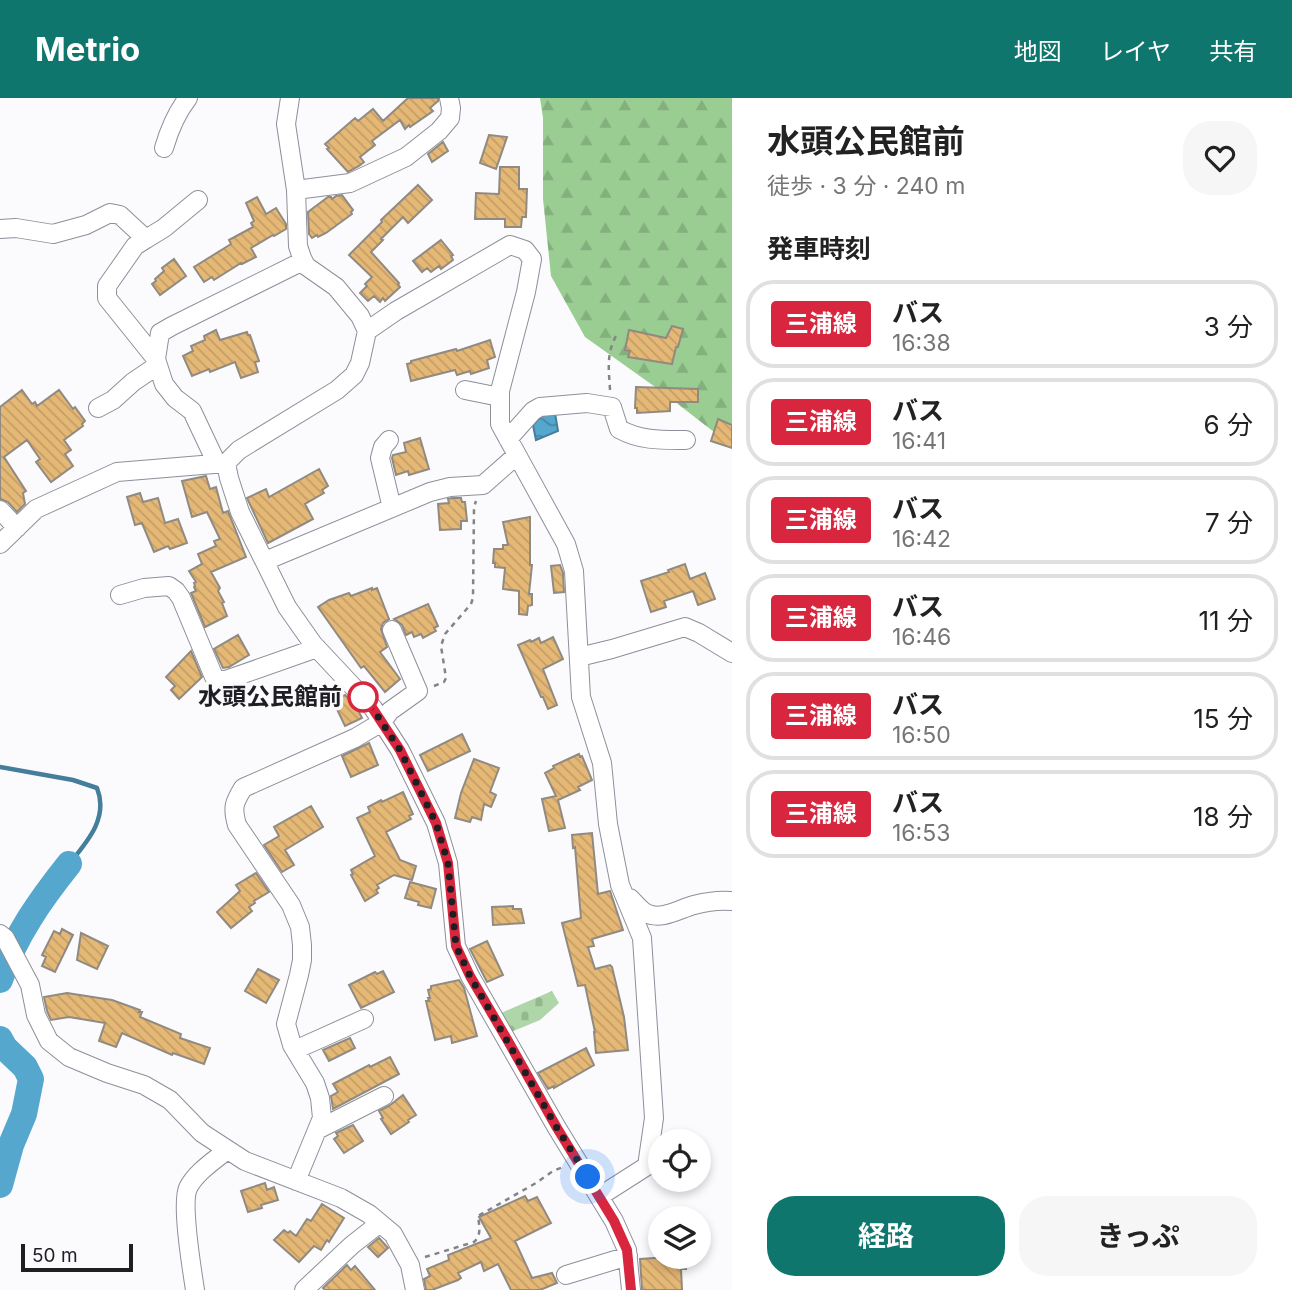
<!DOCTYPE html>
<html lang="ja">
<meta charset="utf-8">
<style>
:root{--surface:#fff;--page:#f6f6f6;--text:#222;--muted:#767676;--line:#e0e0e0;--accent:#0f766e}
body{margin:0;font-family:Inter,"Noto Sans JP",sans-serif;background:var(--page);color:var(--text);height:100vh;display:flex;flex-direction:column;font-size:26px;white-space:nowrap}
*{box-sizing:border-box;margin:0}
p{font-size:23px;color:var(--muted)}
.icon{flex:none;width:38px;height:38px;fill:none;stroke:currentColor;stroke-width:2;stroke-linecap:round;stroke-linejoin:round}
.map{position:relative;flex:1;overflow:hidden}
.details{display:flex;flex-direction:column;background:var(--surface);width:560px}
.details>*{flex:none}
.badge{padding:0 14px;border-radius:5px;font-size:24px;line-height:46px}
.tools{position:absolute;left:648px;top:1031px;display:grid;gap:14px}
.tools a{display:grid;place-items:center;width:63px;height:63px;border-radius:50%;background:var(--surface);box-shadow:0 4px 10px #0003;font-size:35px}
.scale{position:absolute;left:21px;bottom:18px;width:112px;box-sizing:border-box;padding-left:7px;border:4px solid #1e1e23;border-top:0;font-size:19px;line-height:24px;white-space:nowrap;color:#1e1e23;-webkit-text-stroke:5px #fbfbfe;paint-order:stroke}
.you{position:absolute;width:35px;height:35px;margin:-18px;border:5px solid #fff;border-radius:50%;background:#1a73e8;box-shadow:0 0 0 10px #1a73e833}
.map>.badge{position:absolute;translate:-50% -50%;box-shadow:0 0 0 4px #fff}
h2{padding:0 35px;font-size:26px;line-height:63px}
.round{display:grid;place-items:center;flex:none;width:74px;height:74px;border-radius:28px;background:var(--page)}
.headline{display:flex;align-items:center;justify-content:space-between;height:119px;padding:0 35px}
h1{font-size:33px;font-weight:700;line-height:52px}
.primary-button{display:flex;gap:14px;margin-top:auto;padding:14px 35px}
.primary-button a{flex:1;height:80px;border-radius:28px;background:var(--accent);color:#fff;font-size:28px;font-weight:700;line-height:80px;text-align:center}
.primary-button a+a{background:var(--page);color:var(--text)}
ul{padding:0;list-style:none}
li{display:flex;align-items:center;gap:21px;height:88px;margin:0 14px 10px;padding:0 21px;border:4px solid var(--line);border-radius:28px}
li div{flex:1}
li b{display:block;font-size:26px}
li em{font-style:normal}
li .badge{min-width:77px;font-weight:700;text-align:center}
header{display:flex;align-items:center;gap:42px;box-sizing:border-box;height:98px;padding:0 35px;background:var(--accent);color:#fff}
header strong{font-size:33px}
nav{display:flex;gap:38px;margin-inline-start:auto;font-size:24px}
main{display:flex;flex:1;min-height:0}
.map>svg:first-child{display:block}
.forest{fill:url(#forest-firs)}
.cemetery{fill:url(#cemetery-stones)}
.water{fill:url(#water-waves);stroke:#447e9b;stroke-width:2}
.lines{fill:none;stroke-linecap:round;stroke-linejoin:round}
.stream{stroke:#447e9b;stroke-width:4.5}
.river{stroke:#55a7ce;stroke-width:26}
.building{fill:url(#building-back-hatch);stroke:#918a80;stroke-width:2}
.minor-casing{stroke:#8d8f9a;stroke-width:20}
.path{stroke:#848488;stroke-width:2.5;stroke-dasharray:5 5;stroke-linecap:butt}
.minor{stroke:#fff;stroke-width:18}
.line-casing{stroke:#fff;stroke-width:16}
.line{stroke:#d7263d;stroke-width:10}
.walk{stroke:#1e1e23;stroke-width:7;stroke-dasharray:0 12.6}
.stop-dot{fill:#fff;stroke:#d7263d;stroke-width:3.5}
.labels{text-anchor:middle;stroke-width:7;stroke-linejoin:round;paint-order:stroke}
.stop-label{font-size:24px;font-weight:bold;fill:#1e1e23;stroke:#fbfbfe;text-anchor:end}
</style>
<header>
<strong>Metrio</strong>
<nav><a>地図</a><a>レイヤ</a><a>共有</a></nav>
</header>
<main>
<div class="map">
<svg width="732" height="1192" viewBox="0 0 732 1192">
<defs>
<pattern id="forest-firs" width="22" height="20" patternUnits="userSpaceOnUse" patternTransform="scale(1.75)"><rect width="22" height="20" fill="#99cd91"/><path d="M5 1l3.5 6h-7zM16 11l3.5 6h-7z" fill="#83b07d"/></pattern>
<pattern id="cemetery-stones" width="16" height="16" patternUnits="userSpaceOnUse" patternTransform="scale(1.75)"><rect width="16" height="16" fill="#aed6a8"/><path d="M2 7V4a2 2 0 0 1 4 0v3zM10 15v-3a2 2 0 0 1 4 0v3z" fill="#95b790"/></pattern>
<pattern id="water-waves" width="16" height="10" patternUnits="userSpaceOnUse" patternTransform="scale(1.75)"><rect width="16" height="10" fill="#55a7ce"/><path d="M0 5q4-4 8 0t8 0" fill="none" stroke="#4687a7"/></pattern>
<pattern id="building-back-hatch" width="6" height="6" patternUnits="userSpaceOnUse" patternTransform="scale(1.75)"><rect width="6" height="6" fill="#e5b876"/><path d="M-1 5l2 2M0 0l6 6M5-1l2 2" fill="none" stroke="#c49e66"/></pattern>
</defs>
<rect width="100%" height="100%" fill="#fbfbfe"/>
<path class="forest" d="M540 0H732V348L665 296 585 239 551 178 543 101V20Z"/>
<path class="cemetery" d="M552 893 559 905 540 922 511 934 501 915Z"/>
<path class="water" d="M555 315 558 333 536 342 533 327 541 318Z"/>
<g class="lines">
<path class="stream" d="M0 669 73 682 97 690C109 720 87 744 69 766"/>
<path class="river" d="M0 882C14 839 41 801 69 766
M0 941 5 950 25 969 31 981 24 1016 11 1047 0 1087"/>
</g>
<path class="building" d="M408 0H438V3L430 10 433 13 410 29 409 27 405 31 400 22 372 43 375 47 360 59 364 64 359 68 348 74 327 51 329 50 325 46 355 20 358 23 373 11 383 23Z
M489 37 507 39 496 71 480 65Z
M443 44 448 53 432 64 428 56Z
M500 69H519V91H527L526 119H522L521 129H505V121H475L476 95 499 96Z
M418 87 432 102 408 125 403 119 381 141 383 142 371 154 399 185 398 186 400 189 385 203 383 200 380 204 374 198 368 203 360 195 367 188 365 186 372 179 349 157 382 124 381 122Z
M342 97 353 112 351 114 352 116 326 135 318 139 317 137 312 140 309 136 308 114 328 99H331L332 101 336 98Z
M257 99 266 116 276 110 286 126V131L274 138 273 137 251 150 256 159 242 166 241 165 214 182 212 179 204 184 194 169 231 146 229 142 253 129 251 125 254 123 246 105Z
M441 142 453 157 451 158 453 162 441 171 439 168 431 174 427 170 422 174 413 163Z
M174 161 186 178 160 197 152 186 156 183 155 181 164 173 162 170Z
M672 228 683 231 678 249H676L672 266 628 259 630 253 625 252 629 232 666 240Z
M216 232 220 242 247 234 248 237H250L259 263 255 264 258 274 241 280 235 264 210 274 209 271 192 278 183 258 193 253 191 248 205 242 204 238Z
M490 242 495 259 487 262 489 270 471 276 470 273 457 277 455 272 411 283 407 266 411 265V263L456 251 457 253Z
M636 289 698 291V304H670V313L637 315V310H635Z
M22 292 32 306 35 304 37 308 59 292 73 311 75 309 85 323 82 326 83 328 64 342 71 352 65 356 73 368 51 384 36 364 40 361 27 342 4 359 26 393 23 395 25 406 17 414 8 404 0 401V309Z
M718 321 732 327V350L711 343Z
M420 340 429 371 409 377 408 373 396 377 392 360 393 357 406 354 404 345Z
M319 371 328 388 322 392 324 395 305 406 313 421 268 445 247 400 266 391 269 399Z
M206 378 210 391 216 389 223 415 228 413 246 459 211 474 220 490 218 493 224 504 222 505 227 518 205 529 191 495 196 493 194 489 195 488 194 485 196 484 189 473 202 466 198 456 216 448 214 443 220 441 207 414 192 419 182 383Z
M140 395 143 404 158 400 165 425 178 421 187 445 170 451 168 448 154 454 142 425 135 427 127 399Z
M452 400H461L462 404H465L467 423H461V431L440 432 438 406 449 405 448 401Z
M530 419V467H532L529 496H532V507L528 508 527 517 519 516V493L503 491 505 470 495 469V465H493L494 451H503V447H508L503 424Z
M685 466 690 481 705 475 715 501 698 507 693 493 664 503 666 509 651 514 641 483 669 474 668 472Z
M560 467 563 475 564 494 554 495 551 468Z
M372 490V492L377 490 389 521 383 525 381 531 387 549 380 554 400 581 385 594 364 568 361 570 318 509 329 502 349 495 351 498Z
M428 506 438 528 434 530 436 533 423 540 421 536 414 539 412 534 406 537 402 527 394 521Z
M238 537 249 557 229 569 223 570 214 551Z
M553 539 563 561 543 571 557 607 548 611 543 599H541L518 547 530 542 531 544 539 540 541 545Z
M191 553 202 579 179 601 171 592 175 588 166 579Z
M345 597 356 608 362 620 345 628 333 603Z
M462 636 470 653 428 673 420 657Z
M369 645 378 667 351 679 342 658Z
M579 656 580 659 582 658 592 682 578 689 580 692 558 702 565 730 549 733 542 701 556 698 545 675 554 670 553 668Z
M474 661 499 670 490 694 496 697 491 709 484 706 481 722 472 719 470 724 455 720 461 695Z
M403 694 413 716 409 718 411 721 386 734 400 762 416 768 412 782 394 777 377 787 379 790 376 792 378 795 365 803 351 777 353 776 351 772 375 758 357 720 370 714 368 709 381 702 382 704Z
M311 708 323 729 285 752 294 767 282 774 264 747 279 738 274 729Z
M592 735 598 796 610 793 623 832 592 841 594 848 588 849 595 871 610 867 612 869 624 919 628 952 596 955 594 934H595L585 887 578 888 562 825 581 820 575 749 573 750 572 737Z
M256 775 269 794 254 803 255 805 249 809 252 813 231 830 217 814 240 793 236 787Z
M410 784 436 791 431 810 418 807 419 804 405 800Z
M513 808V811H521L524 825 493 827 492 809Z
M62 831 73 837 55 874 42 868 46 859 42 857 54 833 60 836Z
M81 835 108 848 97 871 77 862Z
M487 843 503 877 487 884 470 851Z
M258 871 279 882 266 905 245 893Z
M383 873 394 894 361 910 349 887 375 874 377 876Z
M459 882 464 890 477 938 452 945 451 938 435 942 426 903H429L428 900H430L428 892 431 891V888Z
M67 895 112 902 140 912 139 914H142L140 919 181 936 180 940 210 950 204 966 173 955 172 957 122 935 116 949 99 943 105 925 69 919 51 922 47 913 44 899Z
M350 940 355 950 329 963 323 952Z
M586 950 594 967 554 990V988L548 991 538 975Z
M390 959 399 976 333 1011 331 998 338 994 333 986 369 967 370 969Z
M403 997 416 1017 408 1022 409 1024 391 1036 381 1021 383 1020 379 1013 389 1008Z
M353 1027 363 1043 344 1055 334 1041 338 1038 336 1035Z
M265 1085 267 1092 274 1089 278 1102 261 1107 262 1110 248 1114 241 1093Z
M525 1098 528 1103 537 1099 551 1125 515 1143 532 1180 552 1175 557 1185 540 1192H511L498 1166 484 1173 481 1164 458 1175 461 1180 458 1182 432 1192H426L424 1181 430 1178 427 1171 449 1162 448 1157 491 1140 479 1119Z
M322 1106 344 1120 329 1144 327 1142 321 1152 314 1148 299 1164 274 1142 284 1132 288 1135 290 1133 296 1138 307 1121 311 1123Z
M379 1140 388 1150 378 1159 368 1149Z
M685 1158 686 1171H681L682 1192H642L640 1161Z
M347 1167 351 1172 355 1168 375 1192H325L323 1190Z"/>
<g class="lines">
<defs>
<path id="minor" d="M164 50C169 33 177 14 188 0
M296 92 350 85 406 59 439 33 450 20 451 10 449 0
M0 131 16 130 53 136 86 127 110 115 120 117 146 141 135 148 107 188V200L156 261 164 286 175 300 192 313 217 366
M146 141 164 130 198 102
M367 233 396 213 510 147 525 152 532 161 526 194 500 293V326L566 446 574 473 581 599 602 665 608 726 620 787 642 840 654 1020 647 1068 600 1098
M156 261 160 235 172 228 303 163
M465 292 500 299
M98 310 113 302 133 284 158 267
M508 341 533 313 540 309 587 305 612 309 619 331C641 343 662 342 686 342
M389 342 383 349 380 360 392 410
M226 365 229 380 240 414 287 509 313 546 373 610 400 652 436 725 448 765 456 848 470 878 557 1030 614 1123 627 1152 631 1192
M0 412 17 430
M0 446 36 411 117 374 226 365 239 352 337 292 354 277 360 265 367 233 360 218 336 189 306 168 302 160 298 148 296 92 286 26 290 0
M265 463 430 394 450 389 483 387 517 357
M120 497 144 490 169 488 176 493 181 500 214 579 223 583 317 550
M579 559 612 551 685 529 699 535 732 555
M630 800C635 805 640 812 646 815 661 823 679 811 694 807 705 804 720 802 732 803
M0 836 5 840 30 887 36 917 49 943 69 959 107 975 144 987 170 1002 202 1035 245 1063 341 1100 369 1116 393 1136 410 1167 415 1192
M295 952 364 921
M317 1032 384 998
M296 1083 322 1020 320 1000 315 985 292 947 286 926 299 877 302 862V847L300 829 291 807 237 727C232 709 234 705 243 690L355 640 382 624 390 613 418 593 392 532
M566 1177 628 1158
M195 1192C192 1172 181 1106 188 1090 196 1074 214 1063 227 1052
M304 1192 352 1147 380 1125"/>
</defs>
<use href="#minor" class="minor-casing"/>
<path class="path" d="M610 292C609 273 606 256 616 238
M434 588 444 584 446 580 441 548 445 536 471 506 473 500 474 409 476 403
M425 1159 474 1144C482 1137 479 1127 478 1118L536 1085 553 1073 563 1069"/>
<use href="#minor" class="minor"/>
</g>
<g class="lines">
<defs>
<path id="line" d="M363 598 373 611 400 652 436 725 448 765 456 848 470 878 508 943 557 1030 614 1123 627 1152 631 1192"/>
</defs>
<use href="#line" class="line-casing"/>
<use href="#line" class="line"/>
<path class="walk" d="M363 599 373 611 400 652 436 725 448 765 456 848 470 878 557 1030 588 1079"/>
</g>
<circle class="stop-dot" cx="363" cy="599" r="14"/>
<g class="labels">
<g class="stop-label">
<text x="342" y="607">水頭公民館前</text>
</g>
</g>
</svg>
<div class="tools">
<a><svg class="icon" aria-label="locate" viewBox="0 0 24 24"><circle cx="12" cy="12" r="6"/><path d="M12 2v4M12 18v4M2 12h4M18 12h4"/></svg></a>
<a><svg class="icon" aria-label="layers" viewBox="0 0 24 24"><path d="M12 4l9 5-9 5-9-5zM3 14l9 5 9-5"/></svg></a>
</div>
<div class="scale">50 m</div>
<div class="you" style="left:588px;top:1079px"></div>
</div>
<section class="details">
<div class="headline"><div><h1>水頭公民館前</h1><p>徒歩 · 3 分 · 240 m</p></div><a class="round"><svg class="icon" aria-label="heart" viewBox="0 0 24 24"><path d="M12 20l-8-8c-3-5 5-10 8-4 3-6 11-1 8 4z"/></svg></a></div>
<h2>発車時刻</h2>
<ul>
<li><span class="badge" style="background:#d7263d;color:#fff">三浦線</span><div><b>バス</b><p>16:38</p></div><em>3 分</em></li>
<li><span class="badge" style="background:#d7263d;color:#fff">三浦線</span><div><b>バス</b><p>16:41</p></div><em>6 分</em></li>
<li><span class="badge" style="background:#d7263d;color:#fff">三浦線</span><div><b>バス</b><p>16:42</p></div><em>7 分</em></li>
<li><span class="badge" style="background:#d7263d;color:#fff">三浦線</span><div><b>バス</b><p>16:46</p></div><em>11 分</em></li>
<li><span class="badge" style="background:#d7263d;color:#fff">三浦線</span><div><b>バス</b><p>16:50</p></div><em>15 分</em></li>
<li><span class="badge" style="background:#d7263d;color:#fff">三浦線</span><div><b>バス</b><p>16:53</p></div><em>18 分</em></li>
</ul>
<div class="primary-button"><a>経路</a><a>きっぷ</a></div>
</section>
</main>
